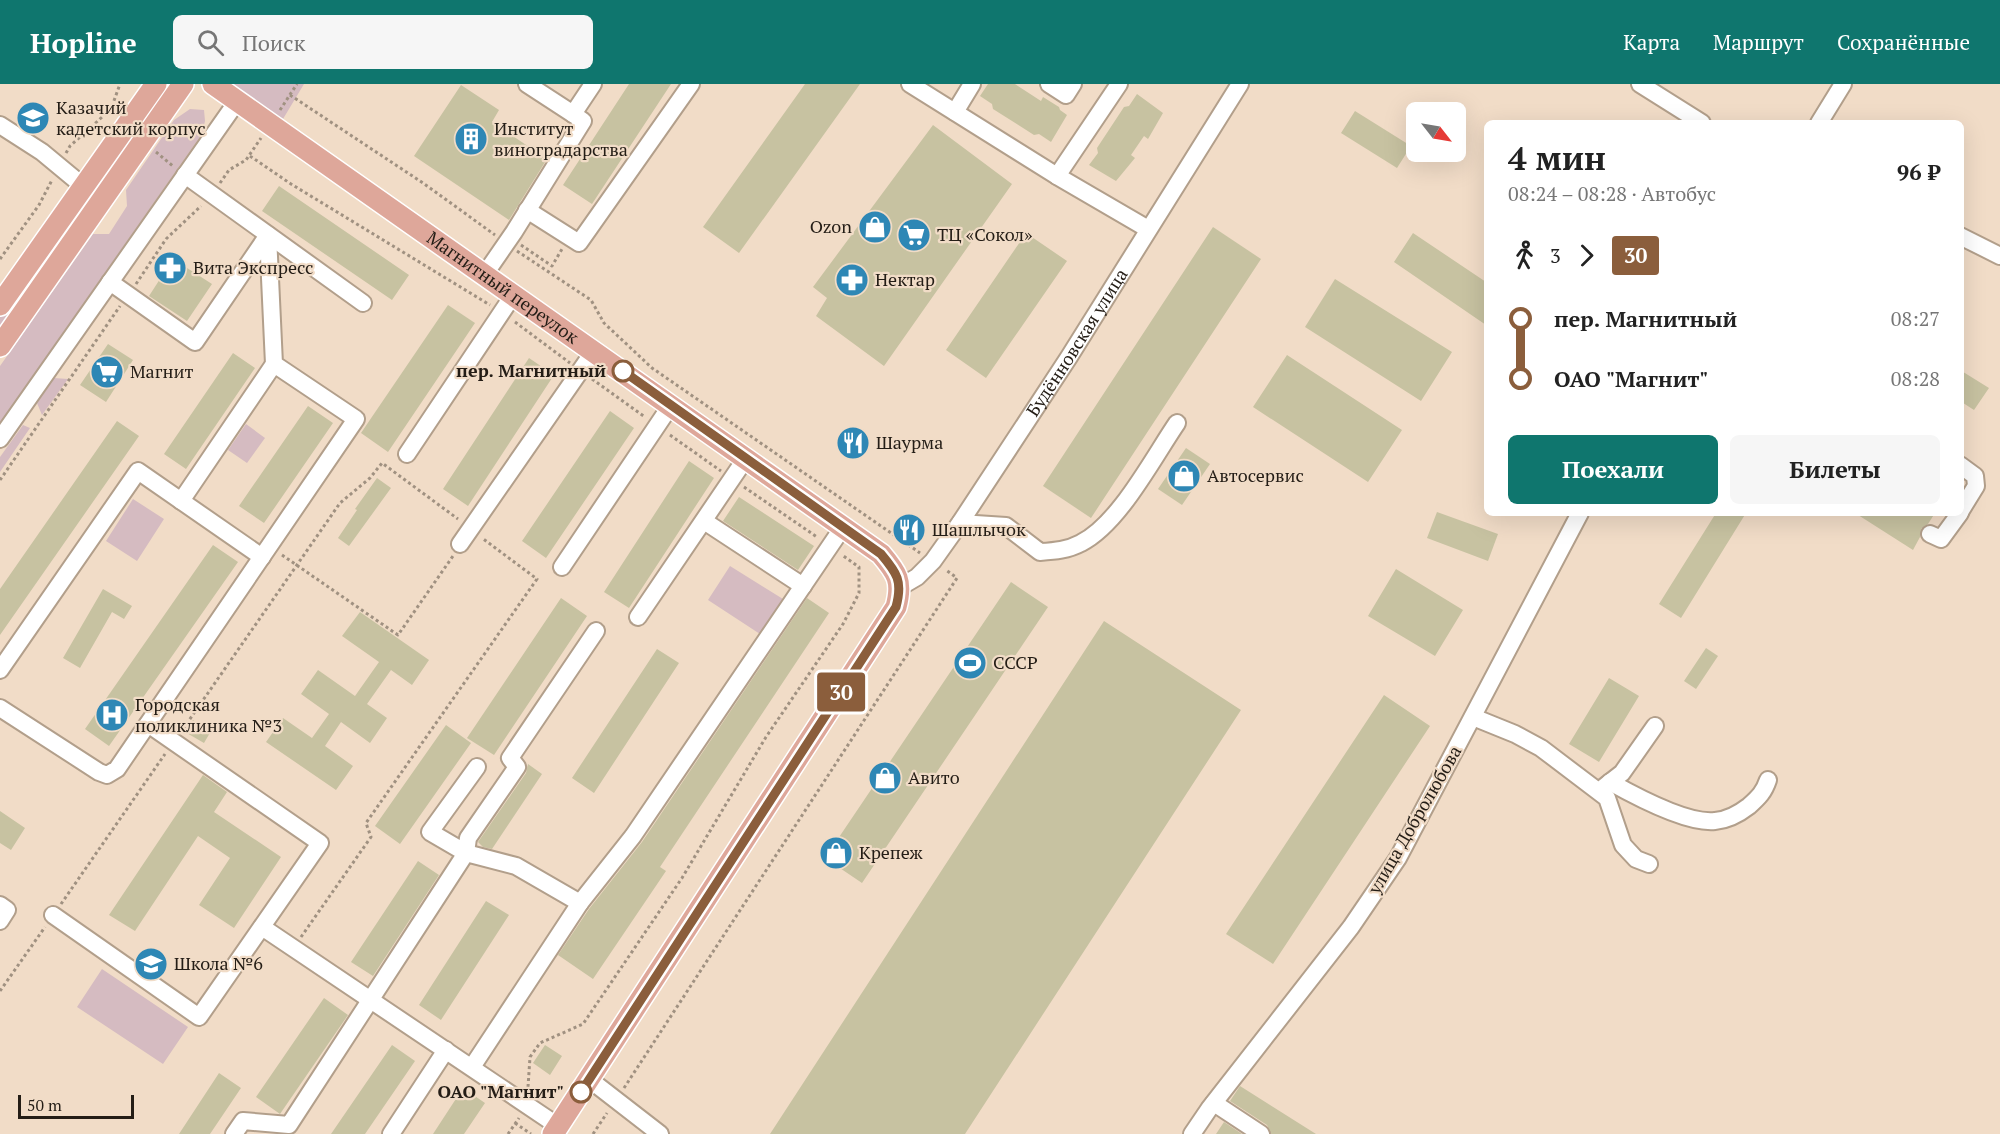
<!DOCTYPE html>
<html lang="ru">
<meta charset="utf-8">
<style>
:root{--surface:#fff;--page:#f6f6f6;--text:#222;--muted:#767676;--accent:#0f766e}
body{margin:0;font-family:"PT Serif",serif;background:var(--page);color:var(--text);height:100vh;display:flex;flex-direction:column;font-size:22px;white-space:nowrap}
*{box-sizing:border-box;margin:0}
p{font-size:20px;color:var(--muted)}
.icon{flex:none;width:33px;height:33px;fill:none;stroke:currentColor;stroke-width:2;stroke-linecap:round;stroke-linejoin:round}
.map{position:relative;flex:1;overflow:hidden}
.details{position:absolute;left:1484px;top:36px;width:480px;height:396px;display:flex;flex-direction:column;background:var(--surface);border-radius:9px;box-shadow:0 6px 24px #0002}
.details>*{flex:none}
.badge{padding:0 12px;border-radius:4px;font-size:21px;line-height:39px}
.needle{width:39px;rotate:121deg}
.fabs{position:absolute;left:1406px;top:18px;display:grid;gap:12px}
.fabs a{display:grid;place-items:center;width:60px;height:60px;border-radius:9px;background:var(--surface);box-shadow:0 6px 24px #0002;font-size:30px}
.scale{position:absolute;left:18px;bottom:15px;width:116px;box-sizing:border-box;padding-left:6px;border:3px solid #241d16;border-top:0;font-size:16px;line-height:21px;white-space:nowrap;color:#241d16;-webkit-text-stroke:4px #f1dcc7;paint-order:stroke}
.map>.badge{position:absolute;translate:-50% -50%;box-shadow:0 0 0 3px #fff}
.legs{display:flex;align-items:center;gap:9px;height:66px;padding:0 24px;font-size:20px}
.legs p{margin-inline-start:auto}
.head{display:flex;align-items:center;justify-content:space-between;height:102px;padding:0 24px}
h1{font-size:33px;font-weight:700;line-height:45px}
.cta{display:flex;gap:12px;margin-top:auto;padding:12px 24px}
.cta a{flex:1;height:69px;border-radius:9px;background:var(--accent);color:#fff;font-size:24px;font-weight:700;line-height:69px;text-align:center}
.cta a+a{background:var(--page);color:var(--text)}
ul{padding:0 24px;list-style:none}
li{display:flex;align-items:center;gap:21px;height:60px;font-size:22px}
li i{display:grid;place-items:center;width:9px;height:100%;margin:0 8px;background:currentColor}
li i::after{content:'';width:15px;height:15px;margin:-8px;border:4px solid;border-radius:50%;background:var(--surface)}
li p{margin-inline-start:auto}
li:first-child i{background:linear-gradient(#0000 50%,currentColor 0)}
li:last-child i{background:linear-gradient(currentColor 50%,#0000 0)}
header{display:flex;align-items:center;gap:36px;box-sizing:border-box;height:84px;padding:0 30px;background:var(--accent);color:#fff}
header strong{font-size:28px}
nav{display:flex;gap:33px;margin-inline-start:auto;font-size:21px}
.search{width:420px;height:54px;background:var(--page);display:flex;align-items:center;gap:15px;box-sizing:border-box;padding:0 21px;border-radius:9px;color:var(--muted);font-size:22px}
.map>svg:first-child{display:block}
.green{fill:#d5bbc1}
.building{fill:#c7c2a1}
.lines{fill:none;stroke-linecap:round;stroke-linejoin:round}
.minor-casing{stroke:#b29f8b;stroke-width:20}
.major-casing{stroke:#fff;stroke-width:24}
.path{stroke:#a09181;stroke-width:3;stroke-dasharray:3 3;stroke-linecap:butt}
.minor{stroke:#fff;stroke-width:16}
.major{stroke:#dea79a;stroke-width:21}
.line-1-casing{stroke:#fff;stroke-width:14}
.line-1{stroke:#8b5e3c;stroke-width:9}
.stop-1-dot{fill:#fff;stroke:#8b5e3c;stroke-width:3}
.labels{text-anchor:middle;stroke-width:4.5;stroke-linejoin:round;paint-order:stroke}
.poi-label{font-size:18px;fill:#241d16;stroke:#f1dcc7;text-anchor:start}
.street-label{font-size:18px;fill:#241d16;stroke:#f1dcc7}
.stop-label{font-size:18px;font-weight:bold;fill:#241d16;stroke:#f1dcc7;text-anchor:end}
</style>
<header>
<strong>Hopline</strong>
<div class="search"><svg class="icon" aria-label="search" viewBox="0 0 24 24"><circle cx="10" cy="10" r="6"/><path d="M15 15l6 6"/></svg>Поиск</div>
<nav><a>Карта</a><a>Маршрут</a><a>Сохранённые</a></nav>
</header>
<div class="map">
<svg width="2000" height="1050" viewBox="0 0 2000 1050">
<rect width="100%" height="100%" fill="#f1dcc7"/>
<path class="green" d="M229 0H304L283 35Z
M190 25 204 26 205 37 202 50 0 339V282L93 150H109L127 122 126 106 174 36Z
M113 73 118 77 0 246V233Z
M54 294 68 295 42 331 37 319Z
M246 340 265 354 247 379 228 366Z
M23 341 30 344 0 388V373Z
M133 415 164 435 137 477 106 457Z
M730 482 783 515 760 550 708 516Z
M102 885 188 943 163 980 77 923Z"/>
<path class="building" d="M629 0H671L592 120 563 101Z
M805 0H860L739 169 703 143Z
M988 0H1015L1041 17 1043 13 1059 23 1060 26 1067 31 1051 58 1039 50 1034 51 993 25 992 20 980 12Z
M461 1 499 26 492 38 547 75 509 136 414 72Z
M1137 10 1163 29 1148 55 1144 52 1131 71 1135 74 1116 97 1089 81 1098 69 1097 64 1124 23 1129 22Z
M1355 27 1411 62 1397 84 1341 49Z
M933 41 1012 100 884 282 816 232 827 214 813 203Z
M279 102 409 191 392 216 262 127Z
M1213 143 1261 175 1091 434 1043 402Z
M1026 149 1067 177 986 294 946 266Z
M1413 149 1486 198V241L1394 178Z
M173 175 212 200 187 237 149 212Z
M1335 195 1452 268 1421 317 1305 243Z
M448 221 475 239 388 368 361 349Z
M108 260 133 276 106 318 80 301Z
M233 269 255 284 186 385 164 370Z
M1287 271 1402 346 1368 398 1253 323Z
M529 274 554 291 468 422 443 405Z
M1960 286 1989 304 1974 326 1960 317Z
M308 322 333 339 264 439 239 422Z
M610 327 634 344 546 474 522 457Z
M117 337 139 352 0 551V505Z
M1186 364 1210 380 1182 421 1158 405Z
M689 377 714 394 629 524 604 508Z
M377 394 391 404 349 462 338 454 357 426 355 425Z
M739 413 814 462 798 486 723 437Z
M1437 428 1498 450 1488 477 1427 454Z
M1716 429H1746L1681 534 1659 520Z
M1855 429H1935L1928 440 1921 445 1920 453 1913 466Z
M213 461 238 478 109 662 85 645Z
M1396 485 1463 526 1435 572 1368 532Z
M1011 498 1048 523 862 799 825 774Z
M103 505 132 522 124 535 112 528 80 584 63 574Z
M561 514 587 532 494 671 467 654Z
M807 514 829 529 660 783 666 787 593 895 558 871 589 825 642 758Z
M360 528 429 576 412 601 391 586 367 620 387 634 370 659 341 638 325 662 353 682 336 706 266 658 283 634 312 654 329 630 301 610 318 586 355 612 379 578 342 552Z
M1104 537 1241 626 965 1050H770Z
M1706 564 1718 572 1696 605 1684 597Z
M657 565 679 579 594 709 572 694Z
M1609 594 1639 612 1599 678 1569 660Z
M1384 611 1430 642 1273 880 1226 850Z
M193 636 211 647 204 659 185 648Z
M446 641 471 659 400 760 375 742Z
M528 680 542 690 492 765 483 763 478 758 526 689Z
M203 691 227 708 214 728 281 773 234 844 199 821 230 774 198 752 135 847 109 831Z
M0 727 25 744 11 766 0 759Z
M418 777 439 791 373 892 351 878Z
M486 817 509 831 441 936 419 921Z
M324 914 348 931 280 1030 256 1013Z
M392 961 415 977 365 1050H331Z
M545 961 562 972 550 991 533 979Z
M219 989 241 1004 210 1050H179Z
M1240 1002 1316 1050H1271L1267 1041 1230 1017Z
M463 1004 485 1019 464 1050H433Z
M1224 1038 1242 1050H1216Z"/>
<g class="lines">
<defs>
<g id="minor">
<path d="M527 0 573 30 593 0"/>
<path d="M910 0 1057 92 1148 145"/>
<path d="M1049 0 1066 11 1073 0"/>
<path d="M1640 0 1702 39"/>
<path d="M955 28 972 0"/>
<path d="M1819 39 1843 0"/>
<path d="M0 41 42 68 83 102"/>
<path d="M185 91 363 219"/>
<path d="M1057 92 1119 0"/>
<path d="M527 126 579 159 691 0"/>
<path d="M1960 152 2000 172"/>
<path d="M485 190 514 148 583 37 573 30"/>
<path d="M0 355 238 16"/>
<path d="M407 370 514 210"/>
<path d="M1960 381 1975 392 1976 402 1960 428"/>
<path d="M181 417 274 280"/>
<path d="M704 437 803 502"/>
<path d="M960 439 1006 442 1040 468C1055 467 1068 466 1081 459 1119 440 1153 374 1177 339"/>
<path d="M1930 450 1941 455 1960 429"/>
<path d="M460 460 594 267"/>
<path d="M562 483 671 321"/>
<path id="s1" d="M900 503 917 493 933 477 960 439 1069 273 1240 0"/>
<path d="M638 533 746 374"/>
<path d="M0 586 138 387 262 473"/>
<path d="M0 624 99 688 107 691 117 685 356 335 274 280 268 151 195 258 110 198"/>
<path d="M1473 633 1515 650 1541 664 1607 714 1623 761 1636 775 1649 780"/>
<path d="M477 683 430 748 466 769 468 754 517 683 510 674 596 547"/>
<path d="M1610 698C1635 712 1687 740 1715 737 1728 736 1740 729 1749 722 1759 713 1764 708 1768 696"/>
<path d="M1604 703 1622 689 1655 642"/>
<path d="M580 819 633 752 843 443"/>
<path d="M0 821 7 826 0 837"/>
<path d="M53 831 199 933 320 759 148 640"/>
<path d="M262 843 558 1042"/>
<path d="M589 995 660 1050"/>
<path d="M1214 1019 1261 1050"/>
<path d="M234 1050 243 1037 289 1041 466 769 516 782 580 819 472 983"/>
<path d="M391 1050 446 966"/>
<path d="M1192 1050 1209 1025 1351 843 1398 774 1580 429"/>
</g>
<g id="major">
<path id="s2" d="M213 0 881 470C897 489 903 497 896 523L553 1050"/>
<path d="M0 221 156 0"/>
<path d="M0 262 183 0"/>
</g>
</defs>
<use href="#minor" class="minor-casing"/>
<use href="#major" class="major-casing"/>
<path class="path" d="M290 11 423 99 495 151
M280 26 297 0
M156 68 174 83
M66 69 70 62 111 25 120 0
M250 72 291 100 490 221
M220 99 229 86 246 76 261 54
M521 161 552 182 562 165
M517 167 591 216 604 239 652 284 920 469
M0 175 39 121 52 96
M136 200 166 155 201 122
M515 238 570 279
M592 295 645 333
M670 351 721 387
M0 396 120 222
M744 403 817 453
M282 471 398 551 453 472
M183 645 340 419 370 394 382 379 458 435
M61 820 165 670
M301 853 371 753 366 739 537 495 482 454
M0 907 45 843
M528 1003 530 973 540 959 583 940 682 794 766 653 843 540 859 509V483L842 471
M624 1004 957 494 946 486
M515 1039 531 1050
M508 1050 519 1034
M593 1050 607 1029"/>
<use href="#minor" class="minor"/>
<use href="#major" class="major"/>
</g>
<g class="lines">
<defs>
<path id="line-1" d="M581 1008 896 523C903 497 897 489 881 470L623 287"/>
</defs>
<use href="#line-1" class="line-1-casing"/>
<use href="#line-1" class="line-1"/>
</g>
<defs>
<symbol id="school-disc" viewBox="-11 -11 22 22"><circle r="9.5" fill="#2e87b5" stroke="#f1dcc7"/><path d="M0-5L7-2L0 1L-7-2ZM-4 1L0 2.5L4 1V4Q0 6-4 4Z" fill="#fff"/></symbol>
<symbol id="building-disc" viewBox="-11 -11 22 22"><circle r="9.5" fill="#2e87b5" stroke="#f1dcc7"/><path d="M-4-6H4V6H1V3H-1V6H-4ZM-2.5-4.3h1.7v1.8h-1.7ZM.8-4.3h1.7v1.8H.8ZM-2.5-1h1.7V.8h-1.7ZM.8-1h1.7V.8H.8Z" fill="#fff"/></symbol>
<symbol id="shop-disc" viewBox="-11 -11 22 22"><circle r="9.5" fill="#2e87b5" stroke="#f1dcc7"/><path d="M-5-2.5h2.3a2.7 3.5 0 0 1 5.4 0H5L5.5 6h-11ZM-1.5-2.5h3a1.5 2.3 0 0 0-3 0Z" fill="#fff"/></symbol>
<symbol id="supermarket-disc" viewBox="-11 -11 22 22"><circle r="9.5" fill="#2e87b5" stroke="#f1dcc7"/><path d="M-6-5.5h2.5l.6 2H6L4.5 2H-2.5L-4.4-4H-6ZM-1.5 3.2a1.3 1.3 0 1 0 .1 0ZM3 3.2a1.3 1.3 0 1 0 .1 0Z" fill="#fff"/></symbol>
<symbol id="pharmacy-disc" viewBox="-11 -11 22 22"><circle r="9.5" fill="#2e87b5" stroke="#f1dcc7"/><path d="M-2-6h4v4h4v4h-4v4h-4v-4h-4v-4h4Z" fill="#fff"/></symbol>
<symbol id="restaurant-disc" viewBox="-11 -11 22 22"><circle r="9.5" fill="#2e87b5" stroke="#f1dcc7"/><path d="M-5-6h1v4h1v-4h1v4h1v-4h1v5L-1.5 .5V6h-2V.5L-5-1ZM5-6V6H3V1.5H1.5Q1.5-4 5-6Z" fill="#fff"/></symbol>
<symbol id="stadium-disc" viewBox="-11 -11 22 22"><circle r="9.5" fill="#2e87b5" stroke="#f1dcc7"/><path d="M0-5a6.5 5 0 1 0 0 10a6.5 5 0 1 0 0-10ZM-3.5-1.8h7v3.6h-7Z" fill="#fff"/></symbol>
<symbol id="hospital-disc" viewBox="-11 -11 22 22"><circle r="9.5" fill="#2e87b5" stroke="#f1dcc7"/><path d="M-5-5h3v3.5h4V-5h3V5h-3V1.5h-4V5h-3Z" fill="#fff"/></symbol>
</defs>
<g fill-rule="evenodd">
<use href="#school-disc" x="14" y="15" width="38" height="38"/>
<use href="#building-disc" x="452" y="36" width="38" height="38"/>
<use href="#shop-disc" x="856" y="124" width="38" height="38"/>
<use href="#supermarket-disc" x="895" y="132" width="38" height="38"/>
<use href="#pharmacy-disc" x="151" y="165" width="38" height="38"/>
<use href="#pharmacy-disc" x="833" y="177" width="38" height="38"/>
<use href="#supermarket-disc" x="88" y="269" width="38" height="38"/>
<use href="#restaurant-disc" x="834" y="340" width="38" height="38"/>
<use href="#shop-disc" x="1165" y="373" width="38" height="38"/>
<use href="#restaurant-disc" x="890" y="427" width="38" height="38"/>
<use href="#stadium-disc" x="951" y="560" width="38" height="38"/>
<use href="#hospital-disc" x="93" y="612" width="38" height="38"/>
<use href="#shop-disc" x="866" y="675" width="38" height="38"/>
<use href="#shop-disc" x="817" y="750" width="38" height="38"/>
<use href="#school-disc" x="132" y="861" width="38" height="38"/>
</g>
<g class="stop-1-dot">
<circle cx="623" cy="287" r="10"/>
<circle cx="581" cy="1008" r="10"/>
</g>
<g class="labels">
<g class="poi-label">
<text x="56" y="30">Казачий<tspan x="56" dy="21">кадетский корпус</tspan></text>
<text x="494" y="51">Институт<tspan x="494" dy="21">виноградарства</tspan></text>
<text x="852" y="149" text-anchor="end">Ozon</text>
<text x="937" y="157">ТЦ «Сокол»</text>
<text x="193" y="190">Вита Экспресс</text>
<text x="875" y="202">Нектар</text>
<text x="130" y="294">Магнит</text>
<text x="876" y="365">Шаурма</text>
<text x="1207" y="398">Автосервис</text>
<text x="932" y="452">Шашлычок</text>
<text x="993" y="585">СССР</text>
<text x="135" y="627">Городская<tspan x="135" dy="21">поликлиника №3</tspan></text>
<text x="908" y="700">Авито</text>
<text x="859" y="775">Крепеж</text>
<text x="174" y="886">Школа №6</text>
</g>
<g class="street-label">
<text dy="6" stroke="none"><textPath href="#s2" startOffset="354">Магнитный переулок</textPath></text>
<text dy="6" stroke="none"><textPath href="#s1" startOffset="304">Будённовская улица</textPath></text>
<text transform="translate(1415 736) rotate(-60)" y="6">улица Добролюбова</text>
</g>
<g class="stop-label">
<text x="606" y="293">пер. Магнитный</text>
<text x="564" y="1014">ОАО "Магнит"</text>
</g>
</g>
</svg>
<div class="fabs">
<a><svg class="needle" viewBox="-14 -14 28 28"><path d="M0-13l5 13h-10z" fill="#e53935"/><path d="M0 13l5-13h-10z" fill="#767676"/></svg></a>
</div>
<div class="scale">50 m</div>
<b class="badge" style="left:841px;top:608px;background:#8b5e3c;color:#fff">30</b>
<section class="details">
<div class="head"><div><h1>4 мин</h1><p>08:24 – 08:28 · Автобус</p></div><b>96 ₽</b></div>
<div class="legs"><svg class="icon" aria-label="walk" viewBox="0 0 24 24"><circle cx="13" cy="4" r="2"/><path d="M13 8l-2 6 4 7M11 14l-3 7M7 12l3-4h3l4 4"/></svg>3<svg class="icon" aria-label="forward" viewBox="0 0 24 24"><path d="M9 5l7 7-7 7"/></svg><b class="badge" style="background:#8b5e3c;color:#fff">30</b></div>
<ul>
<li><i style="color:#8b5e3c"></i><b>пер. Магнитный</b><p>08:27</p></li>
<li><i style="color:#8b5e3c"></i><b>ОАО &quot;Магнит&quot;</b><p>08:28</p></li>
</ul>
<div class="cta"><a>Поехали</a><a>Билеты</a></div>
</section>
</div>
